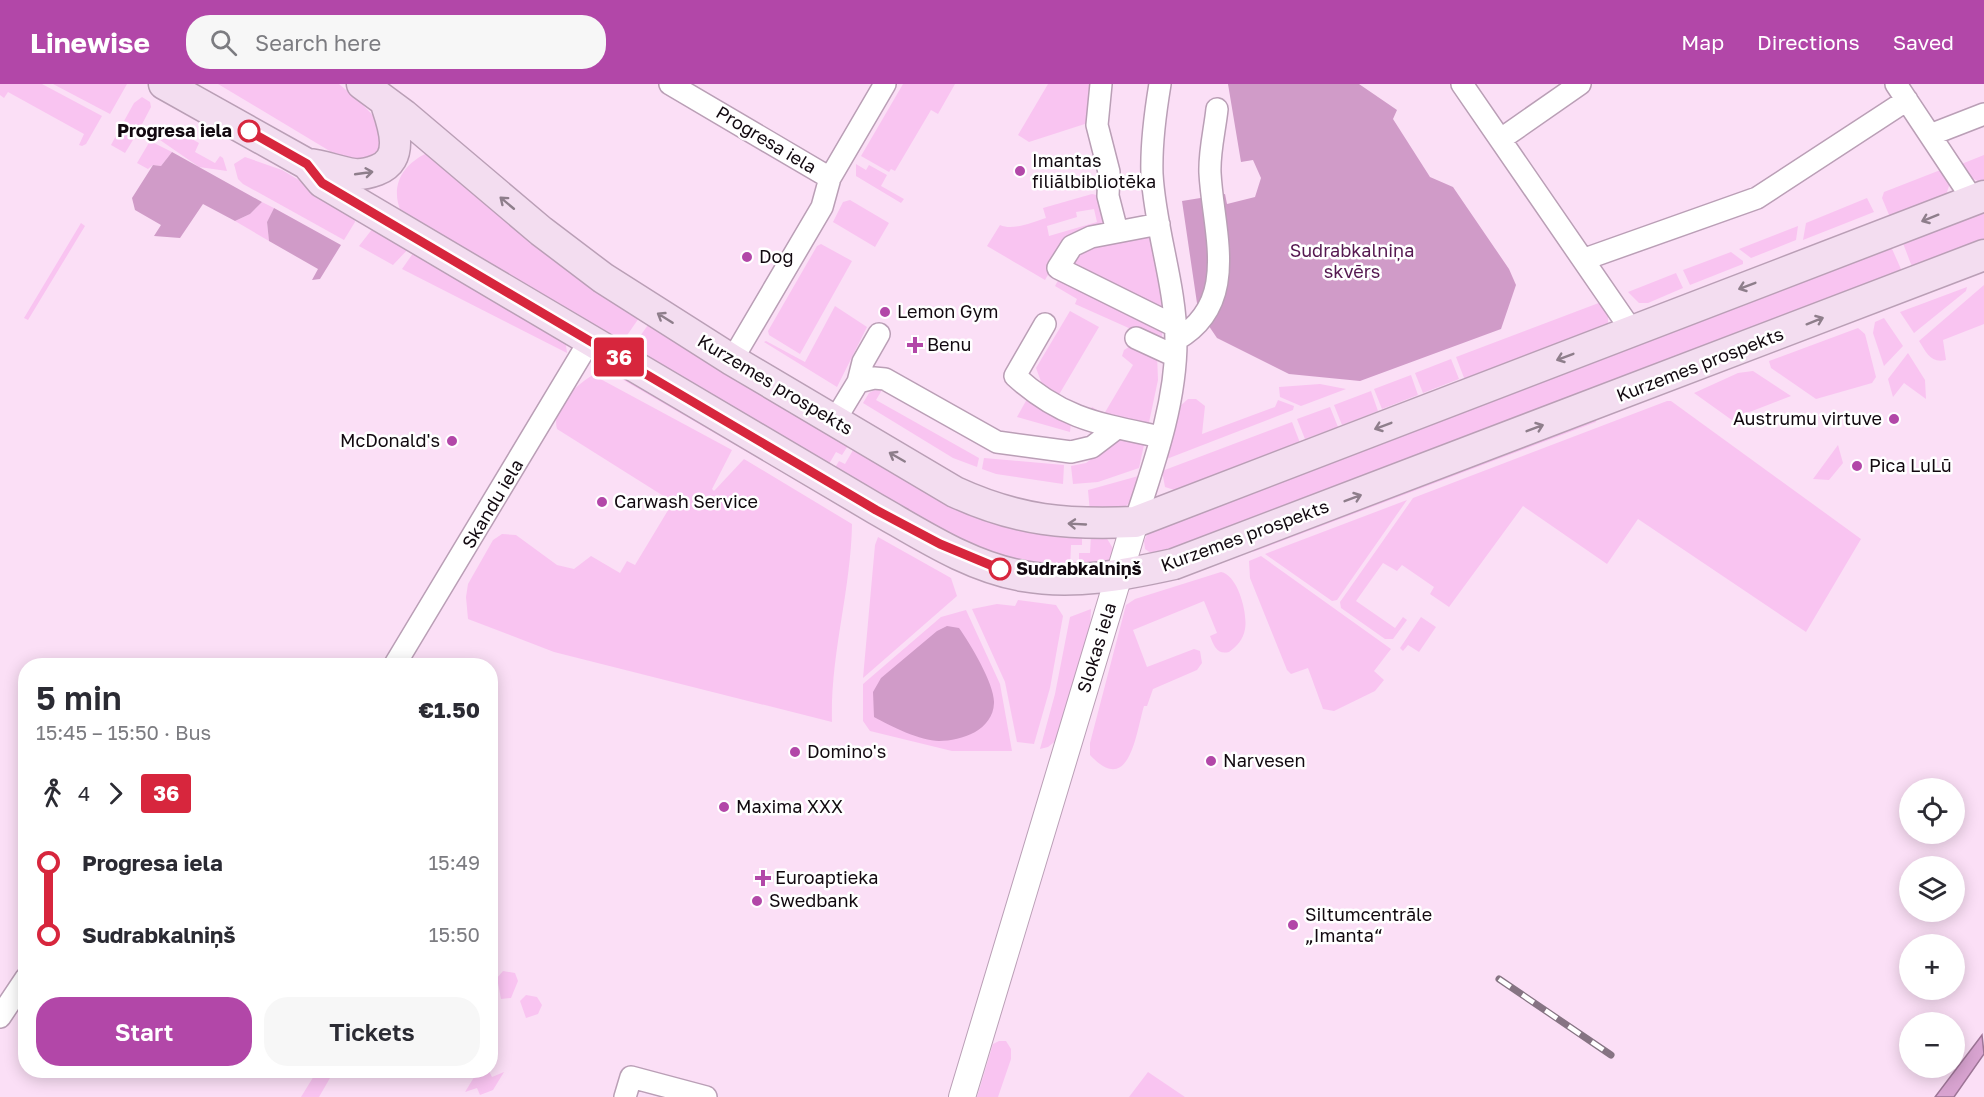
<!DOCTYPE html>
<meta charset="utf-8">
<style>
:root{--surface:#fff;--page:#f7f7f7;--text:#2b2b33;--muted:#7c7c81;--accent:#b247a8}
body{margin:0;font-family:"Golos Text",sans-serif;background:var(--page);color:var(--text);height:100vh;display:flex;flex-direction:column;font-size:22px;white-space:nowrap}
*{box-sizing:border-box;margin:0}
p{font-size:20px;color:var(--muted)}
.icon{flex:none;width:33px;height:33px;fill:none;stroke:currentColor;stroke-width:2;stroke-linecap:round;stroke-linejoin:round}
.map{position:relative;flex:1;overflow:hidden}
.panel{position:absolute;left:18px;top:574px;width:480px;height:420px;display:flex;flex-direction:column;background:var(--surface);border-radius:24px;box-shadow:0 3px 15px #0003}
.panel>*{flex:none}
.badge{padding:0 12px;border-radius:4px;font-size:21px;line-height:39px}
.buttons{position:absolute;left:1899px;top:694px;display:grid;gap:12px}
.buttons a{display:grid;place-items:center;width:66px;height:66px;border-radius:50%;background:var(--surface);box-shadow:0 3px 15px #0003;font-size:30px}
.map>.badge{position:absolute;translate:-50% -50%;box-shadow:0 0 0 3px #fff}
.legs{display:flex;align-items:center;gap:9px;height:66px;padding:0 18px;font-size:20px}
.legs p{margin-inline-start:auto}
.overview{display:flex;align-items:center;justify-content:space-between;height:102px;padding:0 18px}
h1{font-size:33px;font-weight:600;line-height:45px}
.action{display:flex;gap:12px;margin-top:auto;padding:12px 18px}
.action a{flex:1;height:69px;border-radius:24px;background:var(--accent);color:#fff;font-size:24px;font-weight:600;line-height:69px;text-align:center}
.action a+a{background:var(--page);color:var(--text)}
ul{padding:0 18px;list-style:none}
li{display:flex;align-items:center;gap:21px;height:72px;font-size:22px}
li i{display:grid;place-items:center;width:9px;height:100%;margin:0 8px;background:currentColor}
li i::after{content:'';width:15px;height:15px;margin:-8px;border:4px solid;border-radius:50%;background:var(--surface)}
li p{margin-inline-start:auto}
li:first-child i{background:linear-gradient(#0000 50%,currentColor 0)}
li:last-child i{background:linear-gradient(currentColor 50%,#0000 0)}
header{display:flex;align-items:center;gap:36px;box-sizing:border-box;height:84px;padding:0 30px;background:var(--accent);color:#fff}
header strong{font-size:28px}
nav{display:flex;gap:33px;margin-inline-start:auto;font-size:21px}
.search{width:420px;height:54px;background:var(--page);display:flex;align-items:center;gap:15px;box-sizing:border-box;padding:0 21px;border-radius:24px;color:var(--muted);font-size:22px}
.map>svg:first-child{display:block}
.green{fill:#f9c4f1;fill-rule:evenodd}
.forest{fill:#d09bc8}
.water{fill:#d8a3d0;stroke:#9d7596;stroke-width:1.5}
.lines{fill:none;stroke-linecap:round;stroke-linejoin:round}
.minor-casing{stroke:#ba9fb6;stroke-width:24}
.tertiary-casing{stroke:#ba9fb6;stroke-width:28}
.secondary-casing{stroke:#ba9fb6;stroke-width:33}
.minor{stroke:#fff;stroke-width:21}
.tertiary{stroke:#fff;stroke-width:26}
.secondary{stroke:#f3ddf0;stroke-width:30}
.rail-casing{stroke:#867483;stroke-width:7}
.rail{stroke:#fff;stroke-width:4.5;stroke-dasharray:14;stroke-linecap:butt}
.oneway{stroke:#8e7e8b}
.line-1-casing{stroke:#fff;stroke-width:14}
.line-1{stroke:#d7263d;stroke-width:9}
.stop-1-dot{fill:#fff;stroke:#d7263d;stroke-width:3}
.poi-dot{fill:#b247a8;stroke:#fff;stroke-width:2}
.labels{text-anchor:middle;stroke-width:5;stroke-linejoin:round;paint-order:stroke}
.stop-label{font-size:18px;font-weight:bold;fill:#120910;stroke:#fff;text-anchor:end}
.street-label{font-size:18px;fill:#120910;stroke:#fff}
.poi-label{font-size:18px;fill:#120910;stroke:#fff;text-anchor:start}
.park-label{font-size:18px;fill:#551850;stroke:#fff}
</style>
<header>
<strong>Linewise</strong>
<div class="search"><svg class="icon" aria-label="search" viewBox="0 0 24 24"><circle cx="10" cy="10" r="6"/><path d="M15 15l6 6"/></svg>Search here</div>
<nav><a>Map</a><a>Directions</a><a>Saved</a></nav>
</header>
<div class="map">
<svg width="1984" height="1013" viewBox="0 0 1984 1013">
<rect width="100%" height="100%" fill="#fbdff6"/>
<path class="green" d="M0 0H42L102 32 86 60 82 62 79 61 84 50 8 8 4 14 0 11Z
M53 0H127L110 30Z
M218 0H339C359 17 379 32 388 58L373 78 338 72Z
M903 0H955L938 30 931 26 895 87 891 85 889 88 861 72Z
M1048 0H1097L1091 38 1029 58 1018 51Z
M142 13 150 18 151 23 139 46 124 37 134 19Z
M121 42 136 51 125 69 111 61Z
M183 50 199 59 195 68 215 79 220 72 223 74 227 87 199 83 160 56Z
M150 57 172 68 161 82 153 81 148 85 137 79Z
M427 69 641 231 619 263 401 128C390 102 402 81 427 69Z
M1984 71V100L1967 92 1959 81Z
M245 73 282 86 353 128 355 138 344 156 243 100 238 95 234 80Z
M856 80 866 86 869 81 887 91 881 102 904 115 901 119 856 92Z
M1943 85 1950 99 1945 114 1892 138 1882 114 1884 108Z
M1092 110 1101 112 1109 142 1056 177 1045 196 987 162 1000 141C1013 147 1033 138 1046 134L1043 124ZM1094 125 1097 138 1049 152 1047 142 1077 133 1076 128Z
M1867 114 1874 128 1803 156 1806 139Z
M850 116 889 139 875 163 833 138 843 118Z
M262 118 274 124 267 138 269 157 235 137 250 130Z
M1984 122V161L1914 188 1901 154Z
M81 139 85 142 28 236 24 234Z
M1798 142 1796 156 1751 174 1739 165Z
M373 144 411 162 393 181 359 162Z
M1152 149 1166 229 1071 181 1074 167Z
M1889 158 1904 192 1441 370 1154 471 1145 465 1144 457 1148 449Z
M821 160 852 177 800 270 769 251 768 247 817 162Z
M416 165 565 254 567 269 402 185Z
M1731 168 1743 177V180L1690 201 1683 186Z
M1676 189 1683 204 1648 219H1639L1628 208Z
M1061 191 1163 247 1160 258 1075 220 1077 215 1055 202Z
M1984 201V240L1943 256 1946 276C1931 280 1926 268 1919 257Z
M1967 203 1966 207 1914 249 1900 228Z
M1604 217 1608 225V241L1466 299 1456 273Z
M835 222 867 243 837 303 764 258 766 257 805 278Z
M1070 227 1099 243 1057 314 1046 311 1036 284Z
M1884 234 1903 262 1884 282 1873 249 1875 238Z
M650 238 851 357 842 371 836 368 826 385 629 268Z
M1858 244 1865 250 1876 293 1872 299 1816 315 1771 284 1769 277Z
M1132 261 1157 270 1158 296 1148 343 1096 332 1089 326 1092 323 1104 330 1133 281 1122 272 1124 266Z
M1908 269 1925 296 1926 315 1904 299 1893 313 1888 295Z
M1451 275 1459 295 1423 309 1415 289Z
M609 281 814 403 811 405 601 283Z
M1753 287 1791 312 1747 329 1743 344 1694 309 1738 289Z
M593 291 732 366 712 405 714 407 744 375 852 440C851 506 830 571 832 638L554 568 468 535 466 513 468 500 493 456 502 450 516 451 557 481 574 485 591 472 620 489 627 477 635 481 673 418 557 345C551 323 576 301 593 291Z
M1411 291 1418 311 1382 325 1374 305Z
M1320 300 1346 305 1301 322 1280 313 1279 303Z
M878 304 882 306 876 316 979 374 977 383 953 374 863 319 869 309Z
M1371 307 1378 327 1342 341 1334 321Z
M1027 315 1071 338 1070 348 1017 333Z
M1188 315H1196L1205 322 1202 350 1275 323 1278 316 1294 322 1293 326 1164 376 1179 323Z
M1667 317H1671L1861 455 1806 548 1638 435 1607 480 1523 422 1449 523 1430 510 1434 503 1402 481 1397 487 1383 479 1356 517 1395 544 1403 533 1407 536 1393 555H1385L1341 524 1340 518 1413 414Z
M1330 323 1338 343 1305 355 1297 335Z
M1596 336V338L1253 468 1260 460 1534 354Z
M1292 338 1302 364 1184 409 1165 403 1162 387Z
M1119 354 1145 356 1139 384 1098 398 1073 400 1071 382 1086 379Z
M856 361 1082 451V461H1071L1070 485C983 482 906 428 832 389L839 377 845 380Z
M1838 361 1843 379 1829 396 1813 395Z
M984 374 1064 381 1063 400 996 390 982 385Z
M1142 391C1128 429 1129 424 1090 429L1088 406Z
M1407 416 1337 516 1332 517 1265 470Z
M1091 451 1106 453 1114 466 1110 479 1079 485V469H1090Z
M878 453 951 494 957 512 863 594 875 461Z
M1261 472 1391 565 1374 587 1384 596 1375 607 1334 627 1323 625 1308 584 1291 590 1287 586 1250 494 1249 477Z
M1221 488C1238 491 1248 530 1245 545 1243 556 1237 562 1229 568 1217 571 1214 562 1210 552L1217 549 1204 517 1133 546 1147 583 1194 565 1200 567 1202 579 1197 586 1153 605 1147 622H1144C1136 648 1130 714 1090 671V659L1126 521 1135 515Z
M1018 516 1056 521 1063 532 1050 604 1034 660 1017 658 1005 598 972 525 997 520 1015 522Z
M1091 525 1090 545 1058 655 1048 663 1040 665 1055 610 1070 533Z
M966 526 1000 600 1012 667H952L870 647 863 637V600L941 533Z
M1421 533 1436 543 1419 568 1408 561 1403 567 1400 564Z
M503 887 515 889 518 897 511 914 501 915 497 894Z
M526 911 537 913 542 921 538 930 526 934 520 917Z
M999 957H1006L1011 965V975L998 1013H977L993 960Z
M317 987H334L319 1013H301Z
M489 987 492 993 504 988 493 1006 480 1011 477 1004 465 1008 476 990Z
M1148 988 1185 1013H1129Z"/>
<path class="forest" d="M1228 0H1359L1397 26 1393 35 1430 93 1453 103 1509 185 1516 201 1501 245 1360 297 1289 290 1217 254 1198 226 1182 117 1225 110 1227 120 1255 113 1261 94 1253 76 1241 78Z
M172 68 262 118 250 130 235 137 203 120 180 154 154 152 161 141 135 126 132 114 153 81 161 82Z
M274 124 341 161 320 195 312 196 318 185 269 157 267 138Z
M947 542 959 544C970 559 995 601 994 619 993 646 962 657 939 657 921 657 890 642 874 633L873 608 881 594 937 547Z"/>
<path class="water" d="M1982 951 1984 970 1954 1013H1935Z"/>
<g class="lines">
<defs>
<path id="minor" d="M670 0 830 94
M1101 0 1097 41 1109 88 1108 112 1117 147
M1462 0 1632 247
M1896 0 1973 116
M1930 51 1984 30
M1501 55 1580 0
M1159 140 1091 153 1072 162 1058 184 1175 242
M1585 175 1757 114 1907 16
M1045 240 1015 292C1062 335 1100 340 1161 353
M1136 254 1175 272
M1176 256C1241 219 1213 148 1210 89 1209 68 1215 45 1217 25
M732 276 822 123 830 94 885 0
M858 298 874 294 885 295 997 358 1071 368 1092 363 1117 344
M835 336 858 298 863 278 879 250
M1135 438C1154 380 1176 319 1176 257 1176 201 1155 146 1152 90 1151 60 1155 30 1160 0
M394 582 590 256
M0 933 26 894
M625 1013 631 993 706 1013"/>
<path id="tertiary" d="M962 1013 1135 438"/>
<path id="secondary" d="M164 0 307 80 322 98 876 425C922 451 970 483 1023 492 1074 501 1124 491 1174 480L1984 171
M362 0 404 31 541 147 603 194 732 276 955 408C1018 437 1067 441 1135 438L1984 112
M307 80C324 81 338 88 354 90 362 91 369 89 377 86 406 75 393 41 386 20"/>
</defs>
<use href="#minor" class="minor-casing"/>
<use href="#tertiary" class="tertiary-casing"/>
<use href="#secondary" class="secondary-casing"/>
<use href="#minor" class="minor"/>
<use href="#tertiary" class="tertiary"/>
<use href="#secondary" class="secondary"/>
<defs>
<path id="rail" d="M1499 895 1611 971"/>
</defs>
<use href="#rail" class="rail-casing"/>
<use href="#rail" class="rail"/>
</g>
<defs><path id="oneway-shaft" d="M-6 0H5M1.5-3L5.5 0L1.5 3" fill="none" stroke-width="1.6" stroke-linecap="round" stroke-linejoin="round" transform="scale(1.5)"/></defs>
<g class="oneway">
<use href="#oneway-shaft" transform="translate(364 89) rotate(-8)"/>
<use href="#oneway-shaft" transform="translate(507 119) rotate(-140)"/>
<use href="#oneway-shaft" transform="translate(1930 134) rotate(158)"/>
<use href="#oneway-shaft" transform="translate(1747 202) rotate(159)"/>
<use href="#oneway-shaft" transform="translate(665 234) rotate(-148)"/>
<use href="#oneway-shaft" transform="translate(1815 237) rotate(-22)"/>
<use href="#oneway-shaft" transform="translate(1565 273) rotate(159)"/>
<use href="#oneway-shaft" transform="translate(1383 342) rotate(159)"/>
<use href="#oneway-shaft" transform="translate(1535 344) rotate(-21)"/>
<use href="#oneway-shaft" transform="translate(897 373) rotate(-150)"/>
<use href="#oneway-shaft" transform="translate(1353 414) rotate(-21)"/>
<use href="#oneway-shaft" transform="translate(1077 440) rotate(-177)"/>
</g>
<g class="lines">
<defs>
<path id="line-1" d="M249 47 307 80 322 99 876 426 940 460 1000 485"/>
</defs>
<use href="#line-1" class="line-1-casing"/>
<use href="#line-1" class="line-1"/>
</g>
<g class="stop-1-dot">
<circle cx="249" cy="47" r="10"/>
<circle cx="1000" cy="485" r="10"/>
</g>
<g class="poi-dot">
<circle cx="1020" cy="87" r="6"/>
<circle cx="747" cy="173" r="6"/>
<circle cx="885" cy="228" r="6"/>
<path d="M912 252h6v6h6v6h-6v6h-6v-6h-6v-6h6z"/>
<circle cx="1894" cy="335" r="6"/>
<circle cx="452" cy="357" r="6"/>
<circle cx="1857" cy="382" r="6"/>
<circle cx="602" cy="418" r="6"/>
<circle cx="795" cy="668" r="6"/>
<circle cx="1211" cy="677" r="6"/>
<circle cx="724" cy="723" r="6"/>
<path d="M760 785h6v6h6v6h-6v6h-6v-6h-6v-6h6z"/>
<circle cx="757" cy="817" r="6"/>
<circle cx="1293" cy="841" r="6"/>
</g>
<g class="labels">
<g class="stop-label">
<text x="232" y="53">Progresa iela</text>
<text x="1016" y="491" text-anchor="start">Sudrabkalniņš</text>
</g>
<g class="street-label">
<text transform="translate(766 56) rotate(31)" y="6">Progresa iela</text>
<text transform="translate(1700 281) rotate(-21)" y="6">Kurzemes prospekts</text>
<text transform="translate(775 301) rotate(31)" y="6">Kurzemes prospekts</text>
<text transform="translate(493 420) rotate(-59)" y="6">Skandu iela</text>
<text transform="translate(1245 452) rotate(-20)" y="6">Kurzemes prospekts</text>
<text transform="translate(1097 564) rotate(-73)" y="6">Slokas iela</text>
</g>
<g class="poi-label">
<text x="1032" y="83">Imantas<tspan x="1032" dy="21">filiālbibliotēka</tspan></text>
<text x="759" y="179">Dog</text>
<text x="897" y="234">Lemon Gym</text>
<text x="927" y="267">Benu</text>
<text x="1882" y="341" text-anchor="end">Austrumu virtuve</text>
<text x="440" y="363" text-anchor="end">McDonald's</text>
<text x="1869" y="388">Pica LuLū</text>
<text x="614" y="424">Carwash Service</text>
<text x="807" y="674">Domino's</text>
<text x="1223" y="683">Narvesen</text>
<text x="736" y="729">Maxima XXX</text>
<text x="775" y="800">Euroaptieka</text>
<text x="769" y="823">Swedbank</text>
<text x="1305" y="837">Siltumcentrāle<tspan x="1305" dy="21">„Imanta“</tspan></text>
</g>
<g class="park-label">
<text x="1352" y="173">Sudrabkalniņa<tspan x="1352" dy="21">skvērs</tspan></text>
</g>
</g>
</svg>
<div class="buttons">
<a><svg class="icon" aria-label="locate" viewBox="0 0 24 24"><circle cx="12" cy="12" r="6"/><path d="M12 2v4M12 18v4M2 12h4M18 12h4"/></svg></a>
<a><svg class="icon" aria-label="layers" viewBox="0 0 24 24"><path d="M12 4l9 5-9 5-9-5zM3 14l9 5 9-5"/></svg></a>
<a>+</a>
<a>−</a>
</div>
<b class="badge" style="left:619px;top:273px;background:#d7263d;color:#fff">36</b>
<section class="panel">
<div class="overview"><div><h1>5 min</h1><p>15:45 – 15:50 · Bus</p></div><b>€1.50</b></div>
<div class="legs"><svg class="icon" aria-label="walk" viewBox="0 0 24 24"><circle cx="13" cy="4" r="2"/><path d="M13 8l-2 6 4 7M11 14l-3 7M7 12l3-4h3l4 4"/></svg>4<svg class="icon" aria-label="forward" viewBox="0 0 24 24"><path d="M9 5l7 7-7 7"/></svg><b class="badge" style="background:#d7263d;color:#fff">36</b></div>
<ul>
<li><i style="color:#d7263d"></i><b>Progresa iela</b><p>15:49</p></li>
<li><i style="color:#d7263d"></i><b>Sudrabkalniņš</b><p>15:50</p></li>
</ul>
<div class="action"><a>Start</a><a>Tickets</a></div>
</section>
</div>
